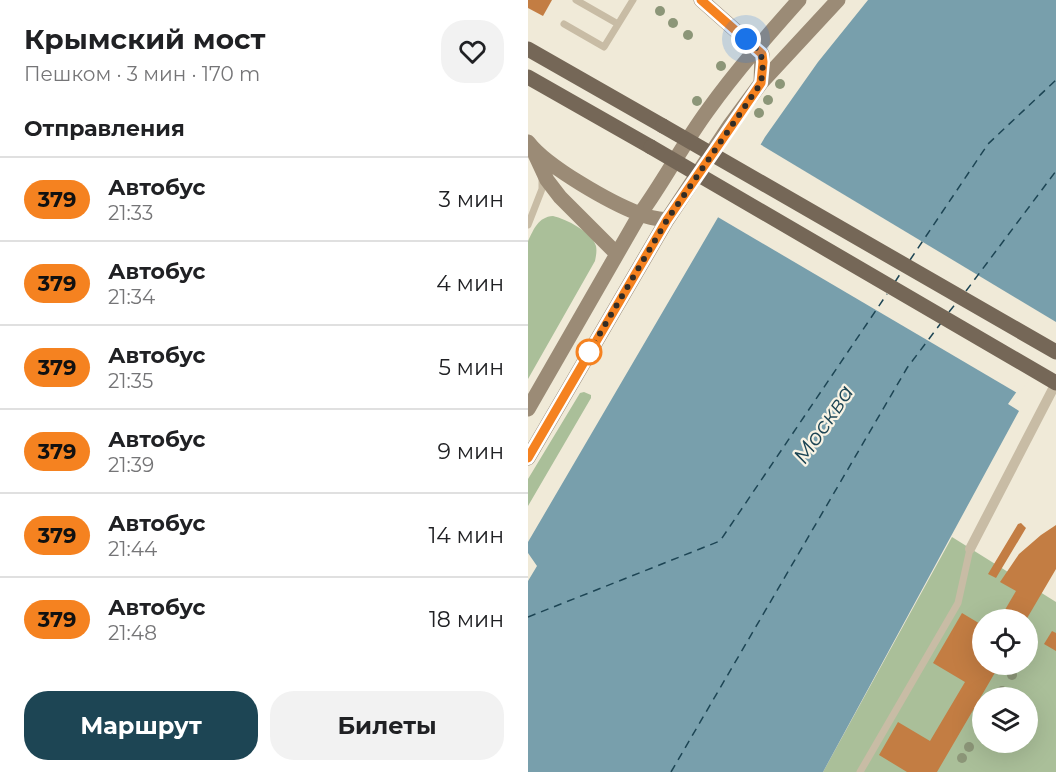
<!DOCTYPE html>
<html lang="ru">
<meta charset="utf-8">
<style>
:root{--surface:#fff;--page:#f2f2f2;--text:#202124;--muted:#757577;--line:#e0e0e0;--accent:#1d4554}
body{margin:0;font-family:Montserrat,sans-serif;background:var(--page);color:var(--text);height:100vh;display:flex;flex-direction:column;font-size:22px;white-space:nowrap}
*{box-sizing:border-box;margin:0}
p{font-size:20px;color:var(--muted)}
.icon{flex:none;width:33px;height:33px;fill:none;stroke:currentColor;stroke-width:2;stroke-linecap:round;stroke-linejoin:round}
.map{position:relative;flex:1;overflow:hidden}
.panel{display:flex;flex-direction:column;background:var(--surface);width:528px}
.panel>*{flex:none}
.badge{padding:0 12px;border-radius:20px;font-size:21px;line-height:39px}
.buttons{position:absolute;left:444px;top:609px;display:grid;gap:12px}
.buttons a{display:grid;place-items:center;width:66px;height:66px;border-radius:50%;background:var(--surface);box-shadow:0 6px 24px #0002;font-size:30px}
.you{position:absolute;width:30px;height:30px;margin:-15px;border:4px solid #fff;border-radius:50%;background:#1a73e8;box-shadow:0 0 0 9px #1a73e833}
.map>.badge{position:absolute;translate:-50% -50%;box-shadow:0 0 0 3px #fff}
h2{padding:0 24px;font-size:22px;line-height:54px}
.round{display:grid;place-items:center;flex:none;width:63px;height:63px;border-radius:24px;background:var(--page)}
.head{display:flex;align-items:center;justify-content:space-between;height:102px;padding:0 24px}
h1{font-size:28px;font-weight:700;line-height:45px}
.primary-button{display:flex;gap:12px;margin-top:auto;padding:12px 24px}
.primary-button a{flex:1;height:69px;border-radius:24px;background:var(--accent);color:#fff;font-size:24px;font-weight:700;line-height:69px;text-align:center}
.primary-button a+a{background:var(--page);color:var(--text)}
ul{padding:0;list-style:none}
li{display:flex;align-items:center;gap:18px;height:84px;padding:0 24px;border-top:2px solid var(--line)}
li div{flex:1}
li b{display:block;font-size:22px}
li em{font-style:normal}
li .badge{min-width:66px;font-weight:700;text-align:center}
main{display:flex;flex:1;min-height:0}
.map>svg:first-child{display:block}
.green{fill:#aabf99;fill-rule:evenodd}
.water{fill:#789fac}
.pier{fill:#f0ead8}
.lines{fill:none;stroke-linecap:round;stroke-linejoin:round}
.ferry{stroke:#1d4554;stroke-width:1.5;stroke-dasharray:8 6;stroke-linecap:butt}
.building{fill:#c37d43}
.service{stroke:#c8bca5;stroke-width:7}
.pedestrian{stroke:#c8bca5;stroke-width:10}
.secondary{stroke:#9b8b76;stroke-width:15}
.primary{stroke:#756757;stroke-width:15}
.primary-bridge{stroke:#756757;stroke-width:15}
.tree{fill:#8c9678}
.line-casing{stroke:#fff;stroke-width:14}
.line{stroke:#f58220;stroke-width:9}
.walk{stroke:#332d26;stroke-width:6;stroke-dasharray:0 10.8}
.stop-dot{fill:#fff;stroke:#f58220;stroke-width:3}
.labels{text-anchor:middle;stroke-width:4.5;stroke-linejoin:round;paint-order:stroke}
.water-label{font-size:22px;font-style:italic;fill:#1d4554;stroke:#f8f3e4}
</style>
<main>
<section class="panel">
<div class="head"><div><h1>Крымский мост</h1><p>Пешком · 3 мин · 170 m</p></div><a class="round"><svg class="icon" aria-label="heart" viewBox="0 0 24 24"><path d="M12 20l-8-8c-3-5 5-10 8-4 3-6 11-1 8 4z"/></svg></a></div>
<h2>Отправления</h2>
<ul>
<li><span class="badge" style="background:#f58220;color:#111">379</span><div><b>Автобус</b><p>21:33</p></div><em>3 мин</em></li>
<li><span class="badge" style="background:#f58220;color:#111">379</span><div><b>Автобус</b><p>21:34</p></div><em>4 мин</em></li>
<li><span class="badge" style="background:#f58220;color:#111">379</span><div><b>Автобус</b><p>21:35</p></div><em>5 мин</em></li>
<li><span class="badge" style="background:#f58220;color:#111">379</span><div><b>Автобус</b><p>21:39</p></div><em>9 мин</em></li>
<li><span class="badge" style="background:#f58220;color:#111">379</span><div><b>Автобус</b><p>21:44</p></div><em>14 мин</em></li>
<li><span class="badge" style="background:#f58220;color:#111">379</span><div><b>Автобус</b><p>21:48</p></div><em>18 мин</em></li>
</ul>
<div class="primary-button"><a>Маршрут</a><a>Билеты</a></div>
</section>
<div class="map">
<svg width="528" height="772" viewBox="0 0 528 772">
<rect width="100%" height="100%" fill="#f0ead8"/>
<path class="green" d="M25 216C38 219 64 232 68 246 69 251 68 256 67 261L0 379V241C6 229 10 217 25 216Z
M56 392 63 395V398L0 506V479L52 393Z
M424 537 528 602V772H295ZM454 620H500V664H454ZM454 698H500V742H454Z"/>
<path class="water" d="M340 0H528V335L480 404 491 411 295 772H0V581L9 566 0 553V542L237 137 290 62Z"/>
<path class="pier" d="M230 143 528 322V340L491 394 188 216Z"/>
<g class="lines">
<path class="ferry" d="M382 260 460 144 528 80
M367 282 374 271
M438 291 528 171
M421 312 429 302
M0 617 192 541 359 294
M143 772 379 368 413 323"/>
</g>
<path class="building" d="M0 0H24L15 16 0 8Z
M493 523 498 528 468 578 460 574 490 524Z
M528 525V569L498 620H471L488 591 472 582 491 554 513 535Z
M434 613 454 625V664H472L409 772H379L351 755 370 722 402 741 437 682 405 663Z
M524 631 528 633V651L516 644Z"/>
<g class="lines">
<path class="service" d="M48 0 90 24
M36 24 76 47 105 0
M0 225 14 189V178
M332 772 430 603 442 549"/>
<path class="pedestrian" d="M442 549 528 383"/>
<path class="secondary" d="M173 0 234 54 233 83
M0 142C19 167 83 203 112 214 121 218 130 219 139 220
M5 150 19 180 32 197 89 254
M0 409 112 214C136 181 155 144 180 110 208 71 239 36 271 0
M0 458 139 220 202 125 233 83 310 0"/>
<path class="primary" d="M0 49 135 126
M0 77 123 147"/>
<path class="primary-bridge" d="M135 126 528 352
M123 147 528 383"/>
</g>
<g class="tree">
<circle cx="132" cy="11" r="5"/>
<circle cx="145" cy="23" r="5"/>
<circle cx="160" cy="35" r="5"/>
<circle cx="193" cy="66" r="5"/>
<circle cx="252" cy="84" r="5"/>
<circle cx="240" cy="100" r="5"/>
<circle cx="169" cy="101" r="5"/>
<circle cx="231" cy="113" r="5"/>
<circle cx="484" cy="675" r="5"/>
<circle cx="474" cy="691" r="5"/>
<circle cx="441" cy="747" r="5"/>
<circle cx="434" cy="758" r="5"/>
</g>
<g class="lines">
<defs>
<path id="line" d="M0 458 139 220 233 83 235 62 234 54 173 0"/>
</defs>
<use href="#line" class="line-casing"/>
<use href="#line" class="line"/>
<path class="walk" d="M61 352 139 220 233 83C236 59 237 55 218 39"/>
</g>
<circle class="stop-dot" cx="61" cy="352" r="12"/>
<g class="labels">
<g class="water-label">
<text transform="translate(295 424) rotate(-56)" y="8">Москва</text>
</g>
</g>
</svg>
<div class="buttons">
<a><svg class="icon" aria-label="locate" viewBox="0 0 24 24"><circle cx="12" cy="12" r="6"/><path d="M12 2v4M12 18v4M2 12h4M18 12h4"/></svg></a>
<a><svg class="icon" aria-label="layers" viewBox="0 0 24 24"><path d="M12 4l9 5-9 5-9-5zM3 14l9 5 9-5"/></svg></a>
</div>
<div class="you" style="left:218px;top:39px"></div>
</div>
</main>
